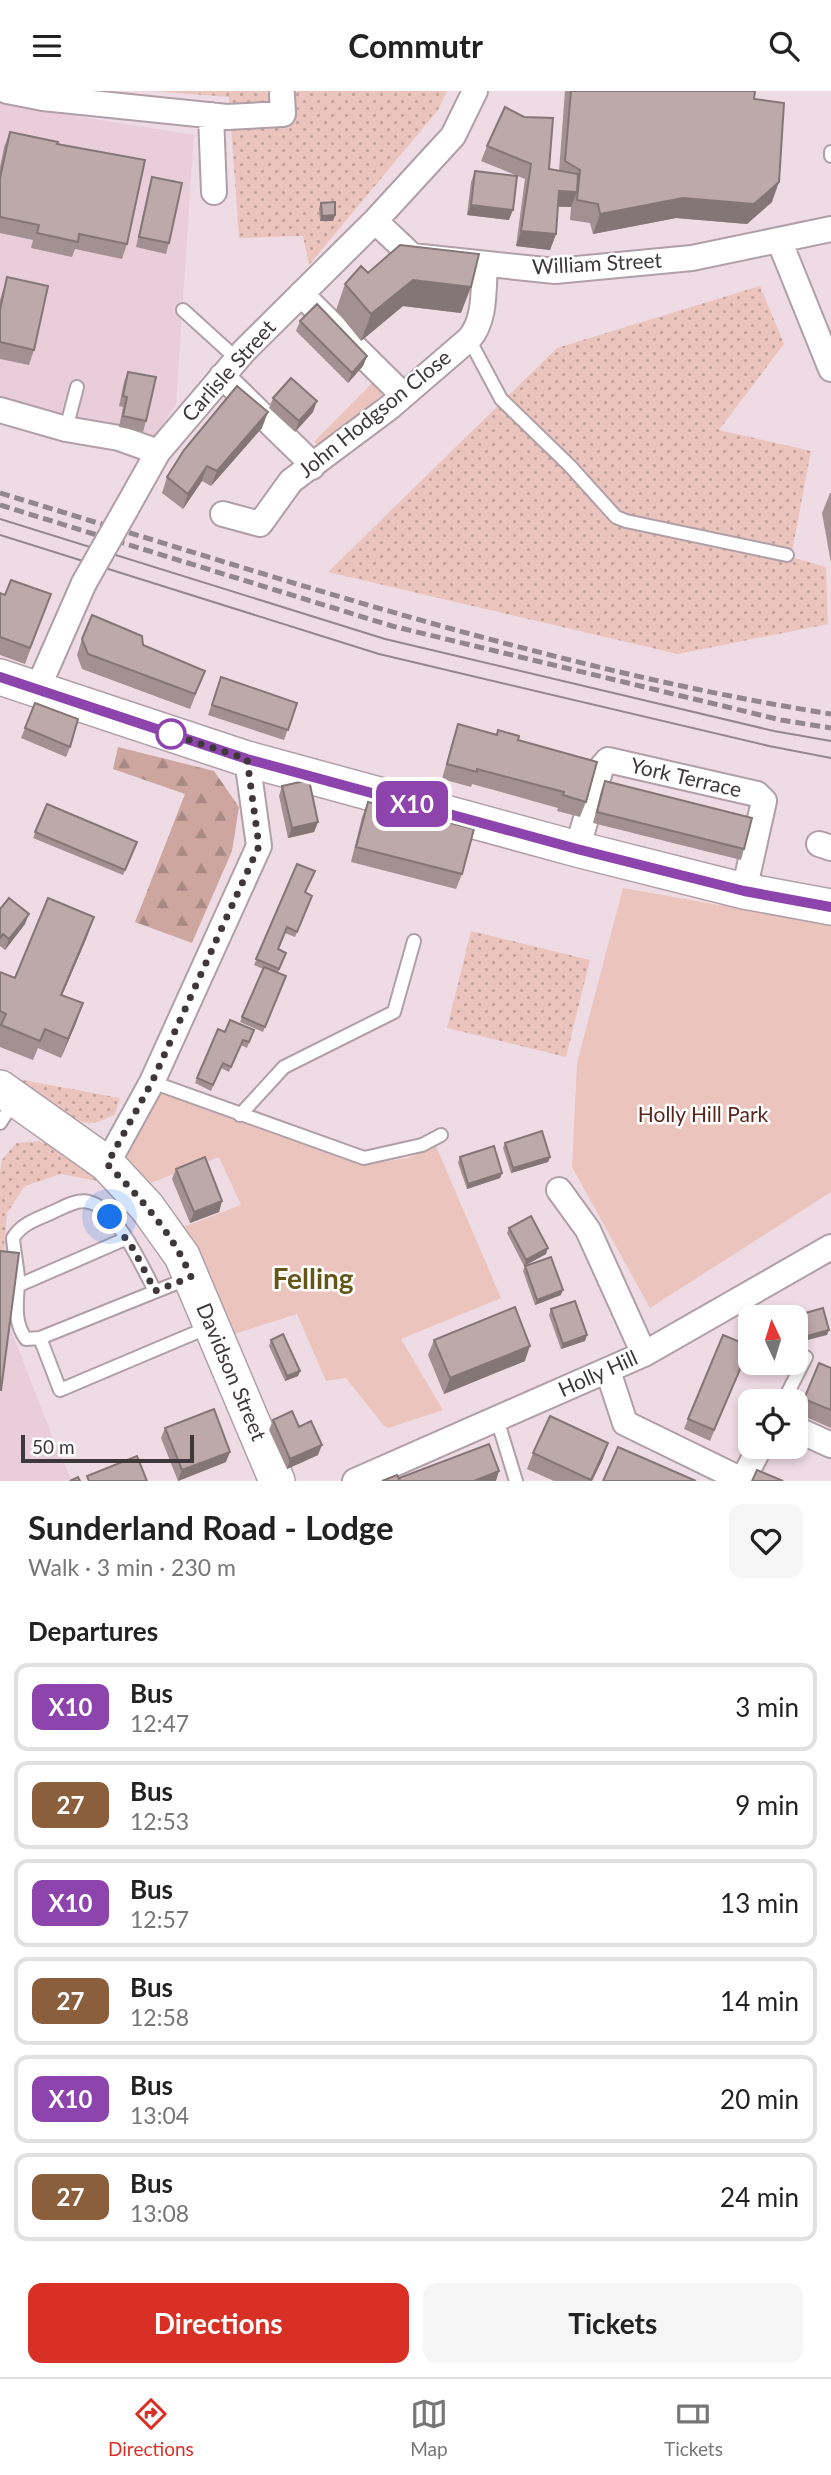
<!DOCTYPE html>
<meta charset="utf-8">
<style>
:root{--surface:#fff;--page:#f6f6f6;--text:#222;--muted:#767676;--line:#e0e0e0;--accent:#d93025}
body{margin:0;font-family:Lato,sans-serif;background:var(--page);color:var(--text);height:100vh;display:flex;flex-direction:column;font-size:26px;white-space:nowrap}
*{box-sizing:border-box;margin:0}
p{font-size:23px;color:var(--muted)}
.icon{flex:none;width:38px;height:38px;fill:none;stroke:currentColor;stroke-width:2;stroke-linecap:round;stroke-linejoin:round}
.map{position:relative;height:1390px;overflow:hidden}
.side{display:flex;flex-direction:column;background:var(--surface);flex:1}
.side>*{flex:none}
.badge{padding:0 14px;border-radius:10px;font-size:24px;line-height:46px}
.needle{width:46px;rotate:356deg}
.controls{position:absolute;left:738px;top:1214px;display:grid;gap:14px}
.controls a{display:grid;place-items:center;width:70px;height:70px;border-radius:14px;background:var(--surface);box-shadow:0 4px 10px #0003;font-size:35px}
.scale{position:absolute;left:21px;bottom:18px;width:173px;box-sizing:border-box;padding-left:7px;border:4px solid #3f383b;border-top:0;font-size:19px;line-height:24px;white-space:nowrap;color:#3f383b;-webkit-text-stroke:5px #fff;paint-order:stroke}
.you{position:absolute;width:35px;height:35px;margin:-18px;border:5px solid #fff;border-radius:50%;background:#1a73e8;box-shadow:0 0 0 10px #1a73e833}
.map>.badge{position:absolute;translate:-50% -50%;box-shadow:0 0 0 4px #fff}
h2{padding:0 28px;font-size:26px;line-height:63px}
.round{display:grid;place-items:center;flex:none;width:74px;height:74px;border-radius:14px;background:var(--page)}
.headline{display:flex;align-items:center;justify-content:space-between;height:119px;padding:0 28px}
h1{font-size:33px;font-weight:700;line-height:52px}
.primary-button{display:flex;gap:14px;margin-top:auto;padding:14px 28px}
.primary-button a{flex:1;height:80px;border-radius:14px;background:var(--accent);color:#fff;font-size:28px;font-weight:700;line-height:80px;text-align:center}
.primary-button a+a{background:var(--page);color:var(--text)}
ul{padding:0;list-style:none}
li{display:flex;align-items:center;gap:21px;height:88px;margin:0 14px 10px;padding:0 14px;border:4px solid var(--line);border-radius:14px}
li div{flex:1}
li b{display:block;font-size:26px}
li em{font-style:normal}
li .badge{min-width:77px;font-weight:700;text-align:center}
header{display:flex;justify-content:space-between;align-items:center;height:91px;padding:0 28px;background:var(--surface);font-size:32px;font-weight:700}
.menu{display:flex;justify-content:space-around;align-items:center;height:98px;border-top:2px solid var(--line);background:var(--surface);font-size:19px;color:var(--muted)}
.menu a{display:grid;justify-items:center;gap:4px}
.menu .active{color:var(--accent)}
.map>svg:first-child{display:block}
.built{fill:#e9ceda}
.grass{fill:url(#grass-dots)}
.forest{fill:url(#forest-firs)}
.park{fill:#ebc5bd}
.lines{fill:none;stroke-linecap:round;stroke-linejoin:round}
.lane-casing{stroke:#b19fa7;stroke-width:16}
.street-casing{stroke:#b19fa7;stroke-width:28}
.secondary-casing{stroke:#b19fa7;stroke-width:38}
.lane{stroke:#fff;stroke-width:12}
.street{stroke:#fff;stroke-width:24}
.secondary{stroke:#fff;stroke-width:35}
.tram{stroke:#93868c;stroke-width:2}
.rail{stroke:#93868c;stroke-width:5;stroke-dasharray:10 5;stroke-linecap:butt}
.street-bridge-casing{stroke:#b19fa7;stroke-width:28;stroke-linecap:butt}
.street-bridge{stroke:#fff;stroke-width:24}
.wall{fill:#a39092}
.shaded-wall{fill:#847677}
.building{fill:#bda8aa;stroke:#847677;stroke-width:2}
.line-casing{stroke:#fff;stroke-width:16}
.line{stroke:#8e44ad;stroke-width:10}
.walk{stroke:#3f383b;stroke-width:7;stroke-dasharray:0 12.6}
.stop-dot{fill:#fff;stroke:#8e44ad;stroke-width:3.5}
.labels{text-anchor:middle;stroke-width:5;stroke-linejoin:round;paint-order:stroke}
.street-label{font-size:21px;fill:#3f383b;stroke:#fff}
.park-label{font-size:21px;fill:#58261d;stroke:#fff}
.district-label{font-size:28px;font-weight:bold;fill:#645619;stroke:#fff}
</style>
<header><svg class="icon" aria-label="menu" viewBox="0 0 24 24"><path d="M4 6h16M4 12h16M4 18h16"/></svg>Commutr<svg class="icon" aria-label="search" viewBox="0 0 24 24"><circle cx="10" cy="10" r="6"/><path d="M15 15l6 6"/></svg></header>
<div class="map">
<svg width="831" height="1390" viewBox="0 0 831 1390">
<defs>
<pattern id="grass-dots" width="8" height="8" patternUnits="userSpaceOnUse" patternTransform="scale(1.75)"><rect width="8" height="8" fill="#ebc5bd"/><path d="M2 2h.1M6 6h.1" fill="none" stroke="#c0a19b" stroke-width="1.8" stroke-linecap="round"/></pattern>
<pattern id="forest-firs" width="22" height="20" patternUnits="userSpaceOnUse" patternTransform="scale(1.75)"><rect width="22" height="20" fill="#cda79f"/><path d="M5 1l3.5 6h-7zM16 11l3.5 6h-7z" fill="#a88983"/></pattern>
</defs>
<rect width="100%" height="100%" fill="#efdbe4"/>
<path class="built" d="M0 13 194 44 176 313 153 349 0 306Z
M0 1118 14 1166 11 1239 54 1350 72 1390H0Z"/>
<path class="grass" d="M153 0H447L438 19 309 174 303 145 239 147 229 6Z
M760 195 784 253 719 339 811 360 791 466 826 476 828 533 678 563 328 481 557 257Z
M471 840 590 869 566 966 447 937Z
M7 986 120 1007 115 1023C108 1027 98 1032 89 1032 69 1031 25 998 7 986Z
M39 1050 68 1062 103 1091 61 1083 25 1095 7 1122 3 1166H0V1081L2 1069 16 1052Z"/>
<path class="forest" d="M118 656 214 680 239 716 232 760 192 852 135 831 185 703 113 678Z"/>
<path class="park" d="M378 286 388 298 353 329 318 354 314 351Z
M623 797 831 834V1101L650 1217 572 1076 577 972Z
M154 999 360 1074 408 1067 436 1055 501 1207 401 1248 443 1319 388 1337 384 1335 346 1287 326 1290 297 1223 222 1247 170 1141 241 1114 219 1066 137 1097 114 1072Z"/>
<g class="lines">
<defs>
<path id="lane" d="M831 61V65
M183 219 237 268
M469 248 501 308 570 375 616 426 626 430 787 464
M66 338 77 296
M152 991 364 1067 422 1054 441 1044
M240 1024 284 976 394 921 414 850
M0 1032 14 1011
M189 1187 40 1247 60 1299 209 1236
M17 1195 125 1148
M40 1247 26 1248C12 1229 18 1209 18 1187 17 1174 14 1160 13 1147 22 1132 38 1128 53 1121 64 1116 77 1108 89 1111 116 1117 143 1177 155 1200
M783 1311 806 1266
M497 1328 516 1390"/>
<path id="street" d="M7 0 43 7 227 26 283 23 282 4
M211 24 214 101
M375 130 412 165 555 180 692 167 831 138
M779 149 831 278
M301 203 403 304
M222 285 305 366 312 376
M0 319 66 338 119 347 158 361
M126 418 158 361 244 260 375 130 453 45 475 0
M223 423 260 433 291 390 390 316 469 248C486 229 483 198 485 174
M37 599 84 492
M819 753 831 757
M577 758 601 677 608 669 757 703 764 710 744 800
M107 1073 152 991 259 755 247 668
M559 1099 588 1139 644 1263
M608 1280 625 1332 742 1389
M796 1338 831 1354
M355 1390 644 1263 831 1156
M742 1390 760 1356"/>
<path id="secondary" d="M0 586 247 668 577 758 744 800 831 816
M0 997 107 1073 147 1116 182 1165 277 1390"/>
</defs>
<use href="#lane" class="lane-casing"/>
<use href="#street" class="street-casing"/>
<use href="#secondary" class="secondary-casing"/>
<use href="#lane" class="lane"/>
<use href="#street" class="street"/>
<use href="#secondary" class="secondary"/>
<path class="tram" d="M0 428 385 548 774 640 831 650
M0 444 379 563 769 655 831 667"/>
<path class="rail" d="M0 402C274 485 548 578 831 623
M0 414 392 535 781 629 831 637"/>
<defs>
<path id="street-bridge" d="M84 492 126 418"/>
</defs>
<use href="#street-bridge" class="street-bridge-casing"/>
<use href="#street-bridge" class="street-bridge"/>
</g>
<path class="wall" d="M565 0H755L754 8 772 111 747 133 676 127 593 143 590 132 570 129 571 116H558L556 143 550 159 516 155 525 88 481 70 487 55 549 78 559 80Z
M10 41 57 53 127 153 122 168 75 158 72 166 31 157 33 149 0 142V76L4 56Z
M475 80 509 129 467 124 471 91Z
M152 86 169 152 166 163 136 156 149 96Z
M321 112 335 124 333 130H320L319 117Z
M368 182 461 222 403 215 361 250 336 219 345 193Z
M7 186 34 259 29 274 0 268V209Z
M300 230 367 265 363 275 348 292 296 240Z
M128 281 146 330 143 341 119 336 123 316 119 315 124 291Z
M273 307 313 321 295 341 269 317Z
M262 337 211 395 202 390 183 418 162 402 167 386Z
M830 402H831V472L822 422Z
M0 502 5 504 51 503 25 573 0 564Z
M82 548 143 554 205 580 190 618 82 578 77 564Z
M221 586 297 612 284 649 208 624Z
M35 612 70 656 66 666 21 647Z
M458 633 518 649 586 711 580 726 557 720 558 717 472 693 471 696 442 688 453 648Z
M605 690 744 758 741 769 593 732 601 700Z
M282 695 318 731 314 741 288 747 279 705Z
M368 711 462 783 456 798 351 771 362 726Z
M47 713 137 751 123 784 33 747Z
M297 773 306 801 312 805 295 846 285 842 278 858 286 862 278 882 286 885 263 941 240 931 263 878 254 874Z
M0 818 25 833 5 859 0 855Z
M87 846 62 904 76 932 61 967 38 957 33 969 0 956V881L15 887Z
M254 939 247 957 241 954 229 981 221 977 211 1000 195 992 197 987 225 941Z
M505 1052 550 1066 548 1071 511 1082 503 1057Z
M460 1066 502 1082 500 1087 467 1098 458 1072Z
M176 1078 222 1110 219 1121 190 1132 172 1088Z
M509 1137 546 1163 524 1175 507 1142Z
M525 1175 561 1204 535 1214 523 1180Z
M551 1218 585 1250 561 1258 549 1224Z
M271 1249 300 1280 298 1285 285 1290 269 1255Z
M434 1249 525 1270 444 1303 428 1264Z
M750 1255 710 1350 684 1338 688 1328Z
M831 1277V1337L799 1323 804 1308Z
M273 1329 299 1336 318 1364 287 1378 269 1339Z
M165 1337 226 1371 178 1390 161 1347Z
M533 1362 603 1367 592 1390H554L527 1378Z"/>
<path class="shaded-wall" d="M779 91 772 111 747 133 676 127 593 143 600 123 683 107Z
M559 100 577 101 571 116 553 115Z
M471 114 513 119 509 129 467 124Z
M335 124 333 130H320L322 125Z
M521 140 556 143 550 159 516 155Z
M413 189 471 196 461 222 403 215 361 250 371 223Z
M367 265 363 275 348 292 352 282Z
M317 310 313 321 295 341 299 330Z
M268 321 262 337 211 395 217 380Z
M207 375 202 390 183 418 188 403Z
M318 731 314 741 288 747 292 737Z
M29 823 25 833 5 859 9 848Z
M94 826 87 846 54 923 61 904Z
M83 912 76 932 61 967 68 948Z
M550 1066 548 1071 511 1082 513 1077Z
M502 1082 500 1087 467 1098 468 1093Z
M222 1110 219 1121 190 1132 194 1121Z
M548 1157 546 1163 524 1175 526 1169Z
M563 1199 561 1204 535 1214 537 1209Z
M829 1239 827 1244 796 1252V1248Z
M587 1244 585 1250 561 1258 563 1253Z
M530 1255 525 1270 444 1303 450 1287Z
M300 1280 298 1285 285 1290 287 1285Z
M608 1352 603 1367 592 1390H591Z
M322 1354 318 1364 287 1378 290 1368Z
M230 1361 226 1371 178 1390 182 1379Z
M499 1380 496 1390H474Z"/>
<path class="building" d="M571 0H755L754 8 784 12 779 91 754 113 683 107 600 123 598 113 577 109 580 79 565 70Z
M505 16 524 26 553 27 549 78 578 83 577 101 559 100 556 143 521 140 531 73 487 55Z
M10 41 58 51 57 53 145 69 127 153 79 143 78 151 37 142 39 134 0 126V87Z
M475 80 517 85 513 119 471 114Z
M152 86 182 92 169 152 139 146Z
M335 111V124L322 125 321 112Z
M400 154 479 163 471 196 413 189 371 223 345 193 361 175 368 182Z
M7 186 48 195 34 259 0 251V219Z
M317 213 367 265 352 282 300 230Z
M128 281 156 286 146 330 123 325 127 306 123 305Z
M291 287 317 310 299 330 273 307Z
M237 295 268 321 217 380 207 375 188 403 167 386 184 359Z
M11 489 51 503 30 557 0 546V502L5 504Z
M92 524 142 545 143 554 205 580 195 603 88 563 82 548Z
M221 586 297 612 288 639 212 614Z
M35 612 78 628 70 656 25 637Z
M458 633 497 644 498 639 519 645 518 649 597 671 586 711 563 704 564 701 477 678V681L447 673Z
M309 689 318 731 292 737 282 695Z
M605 690 752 727 744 758 597 721Z
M368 711 474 738 462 783 356 756Z
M47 713 137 751 125 779 35 741Z
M297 773 315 780 305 801 312 805 297 841 287 836 278 858 286 862 279 878 256 868Z
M9 807 29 823 9 848 3 843 0 847V818Z
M48 807 94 826 61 904 83 912 68 948 45 938 40 950 1 934 6 923 0 920V881L15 887Z
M264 876 286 885 265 936 242 926Z
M230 929 254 939 249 951 243 949 231 976 223 972 213 994 197 987 218 938 225 941Z
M542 1040 550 1066 513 1077 505 1052Z
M494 1055 502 1082 468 1093 460 1066Z
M205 1066 222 1110 194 1121 176 1078Z
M531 1125 548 1157 526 1169 509 1137Z
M0 1160 19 1162 1 1299H0Z
M551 1166 563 1199 537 1209 525 1175Z
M575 1210 587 1244 563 1253 551 1218Z
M515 1216 530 1255 450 1287 434 1249Z
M823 1217 829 1239 796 1248V1227H788Z
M283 1243 300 1280 287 1285 271 1249Z
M723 1244 750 1255 714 1339 688 1328Z
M819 1272 831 1277V1319L804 1308Z
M214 1318 230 1361 182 1379 165 1337Z
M292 1320 299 1336 311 1330 322 1354 290 1368 273 1329Z
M550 1325 608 1352 591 1389 533 1362Z
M489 1353 499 1380 474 1390H400L399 1387Z
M618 1356 696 1390H603Z
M137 1365 147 1390H89L87 1385Z
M757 1379 783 1390H752Z
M397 1384 400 1390H382Z
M78 1386 80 1390H70Z"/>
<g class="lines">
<defs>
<path id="line" d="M0 586 247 668 577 758 744 800 831 816"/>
</defs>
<use href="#line" class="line-casing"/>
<use href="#line" class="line"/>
<path class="walk" d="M110 1126 134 1159 155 1200 191 1186C173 1142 140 1107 107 1073L152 991 259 755 247 668 168 642 171 643"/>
</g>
<circle class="stop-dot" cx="171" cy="643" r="14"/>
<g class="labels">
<g class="street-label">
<text transform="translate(597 173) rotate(-3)" y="7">William Street</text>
<text transform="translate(229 280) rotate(-48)" y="7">Carlisle Street</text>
<text transform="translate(375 323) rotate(-39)" y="7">John Hodgson Close</text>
<text transform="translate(686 687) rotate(13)" y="7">York Terrace</text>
<text transform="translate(231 1281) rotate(67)" y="7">Davidson Street</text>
<text transform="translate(598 1283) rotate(-24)" y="7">Holly Hill</text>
</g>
<g class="park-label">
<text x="703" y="1031">Holly Hill Park</text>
</g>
<g class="district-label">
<text x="313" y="1198">Felling</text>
</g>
</g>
</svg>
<div class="controls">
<a><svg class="needle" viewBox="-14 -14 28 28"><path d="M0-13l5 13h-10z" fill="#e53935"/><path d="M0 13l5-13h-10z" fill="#767676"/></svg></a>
<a><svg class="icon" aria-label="locate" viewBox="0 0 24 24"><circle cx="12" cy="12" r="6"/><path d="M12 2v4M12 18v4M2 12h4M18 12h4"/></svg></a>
</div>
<div class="scale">50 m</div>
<div class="you" style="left:110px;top:1126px"></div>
<b class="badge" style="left:412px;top:713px;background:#8e44ad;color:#fff">X10</b>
</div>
<section class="side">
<div class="headline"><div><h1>Sunderland Road - Lodge</h1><p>Walk · 3 min · 230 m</p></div><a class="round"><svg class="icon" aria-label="heart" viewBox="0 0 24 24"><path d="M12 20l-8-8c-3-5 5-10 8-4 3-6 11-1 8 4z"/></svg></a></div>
<h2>Departures</h2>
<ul>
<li><span class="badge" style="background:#8e44ad;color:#fff">X10</span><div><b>Bus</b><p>12:47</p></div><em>3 min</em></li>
<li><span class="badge" style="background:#8b5e3c;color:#fff">27</span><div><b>Bus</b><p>12:53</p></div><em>9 min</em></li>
<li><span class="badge" style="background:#8e44ad;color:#fff">X10</span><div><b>Bus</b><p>12:57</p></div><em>13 min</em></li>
<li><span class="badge" style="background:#8b5e3c;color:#fff">27</span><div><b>Bus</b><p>12:58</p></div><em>14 min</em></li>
<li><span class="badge" style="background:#8e44ad;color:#fff">X10</span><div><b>Bus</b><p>13:04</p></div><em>20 min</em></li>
<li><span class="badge" style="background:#8b5e3c;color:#fff">27</span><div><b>Bus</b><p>13:08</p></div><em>24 min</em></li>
</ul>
<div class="primary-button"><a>Directions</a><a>Tickets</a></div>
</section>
<nav class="menu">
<a class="active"><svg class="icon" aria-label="directions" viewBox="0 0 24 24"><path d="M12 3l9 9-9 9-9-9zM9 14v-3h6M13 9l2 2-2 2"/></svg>Directions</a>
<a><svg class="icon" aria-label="map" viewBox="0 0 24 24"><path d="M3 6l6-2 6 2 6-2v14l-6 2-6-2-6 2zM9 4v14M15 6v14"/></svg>Map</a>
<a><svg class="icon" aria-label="tickets" viewBox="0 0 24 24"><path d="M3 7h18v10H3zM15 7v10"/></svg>Tickets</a>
</nav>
